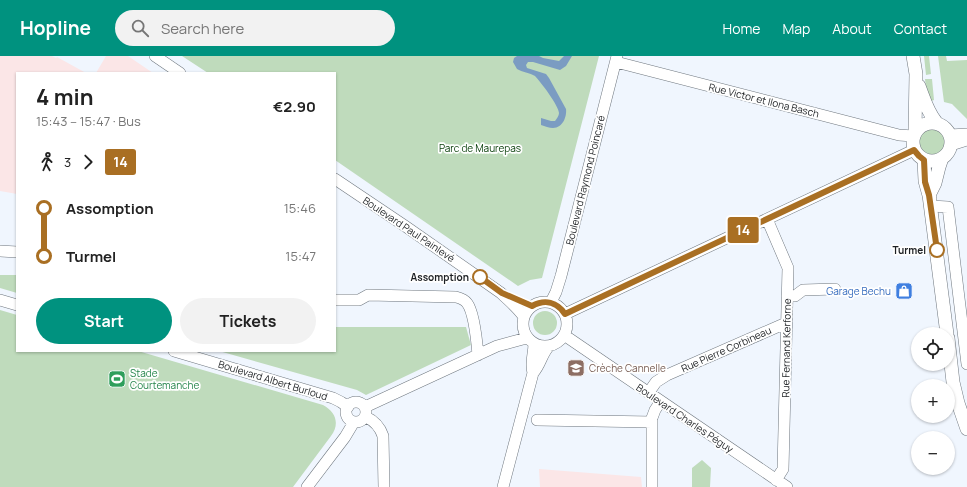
<!DOCTYPE html>
<meta charset="utf-8">
<style>
:root{--surface:#fff;--page:#f2f2f2;--text:#222;--muted:#767676;--accent:#00927f}
body{margin:0;font-family:Manrope,sans-serif;background:var(--page);color:var(--text);height:100vh;display:flex;flex-direction:column;font-size:15px;white-space:nowrap}
*{box-sizing:border-box;margin:0}
p{font-size:13px;color:var(--muted)}
.icon{flex:none;width:22px;height:22px;fill:none;stroke:currentColor;stroke-width:2;stroke-linecap:round;stroke-linejoin:round}
.map{position:relative;flex:1;overflow:hidden}
.details{position:absolute;left:16px;top:16px;width:320px;height:280px;display:flex;flex-direction:column;background:var(--surface);border-radius:0px;box-shadow:0 1px 3px #0004}
.details>*{flex:none}
.badge{padding:0 8px;border-radius:3px;font-size:14px;line-height:26px}
.buttons{position:absolute;left:911px;top:271px;display:grid;gap:8px}
.buttons a{display:grid;place-items:center;width:44px;height:44px;border-radius:50%;background:var(--surface);box-shadow:0 1px 3px #0004;font-size:20px}
.map>.badge{position:absolute;translate:-50% -50%;box-shadow:0 0 0 2px #fff}
.legs{display:flex;align-items:center;gap:6px;height:44px;padding:0 20px;font-size:13px}
.legs p{margin-inline-start:auto}
.overview{display:flex;align-items:center;justify-content:space-between;height:68px;padding:0 20px}
h1{font-size:22px;font-weight:700;line-height:30px}
.button{display:flex;gap:8px;margin-top:auto;padding:8px 20px}
.button a{flex:1;height:46px;border-radius:24px;background:var(--accent);color:#fff;font-size:16px;font-weight:700;line-height:46px;text-align:center}
.button a+a{background:var(--page);color:var(--text)}
ul{padding:0 20px;list-style:none}
li{display:flex;align-items:center;gap:14px;height:48px;font-size:15px}
li i{display:grid;place-items:center;width:6px;height:100%;margin:0 5px;background:currentColor}
li i::after{content:'';width:10px;height:10px;margin:-5px;border:3px solid;border-radius:50%;background:var(--surface)}
li p{margin-inline-start:auto}
li:first-child i{background:linear-gradient(#0000 50%,currentColor 0)}
li:last-child i{background:linear-gradient(currentColor 50%,#0000 0)}
header{display:flex;align-items:center;gap:24px;box-sizing:border-box;height:56px;padding:0 20px;background:var(--accent);color:#fff}
header strong{font-size:19px}
nav{display:flex;gap:22px;margin-inline-start:auto;font-size:14px}
.search{width:280px;height:36px;background:var(--page);display:flex;align-items:center;gap:10px;box-sizing:border-box;padding:0 14px;border-radius:22px;color:var(--muted);font-size:15px}
.map>svg:first-child{display:block}
.education{fill:#fbe6e7}
.green{fill:#bfdbbc}
.water{fill:#7b9cc2}
.lines{fill:none;stroke-linecap:round;stroke-linejoin:round}
.minor-casing{stroke:#6f777f;stroke-width:12}
.major-casing{stroke:#6f777f;stroke-width:14}
.minor{stroke:#fff;stroke-width:11}
.major{stroke:#fff;stroke-width:13}
.line-1-casing{stroke:#fff;stroke-width:9}
.line-1{stroke:#a96f23;stroke-width:6}
.stop-1-dot{fill:#fff;stroke:#a96f23;stroke-width:2}
.labels{text-anchor:middle;stroke-width:3.5;stroke-linejoin:round;paint-order:stroke}
.street-label{font-size:10px;fill:#1d2023;stroke:#fff}
.park-label{font-size:10px;fill:#043b05;stroke:#fff}
.stop-label{font-size:10px;font-weight:bold;fill:#1d2023;stroke:#fff;text-anchor:end}
.shop-label{font-size:10px;fill:#366cbe;stroke:#fff;text-anchor:end}
.education-label{font-size:10px;fill:#785e54;stroke:#fff;text-anchor:start}
.leisure-label{font-size:10px;fill:#27864d;stroke:#fff;text-anchor:start}
</style>
<header>
<strong>Hopline</strong>
<div class="search"><svg class="icon" aria-label="search" viewBox="0 0 24 24"><circle cx="10" cy="10" r="6"/><path d="M15 15l6 6"/></svg>Search here</div>
<nav><a>Home</a><a>Map</a><a>About</a><a>Contact</a></nav>
</header>
<div class="map">
<svg width="967" height="431" viewBox="0 0 967 431">
<rect width="100%" height="100%" fill="#f0f6fe"/>
<path class="education" d="M0 0H52L56 2 57 1 86 17H17V138L0 135Z
M106 0H128L153 17H96Z
M539 413 641 421 642 431H540Z"/>
<path class="green" d="M182 0H599L542 222 530 224 518 230 335 104V17H208Z
M924 0H929L931 18 926 19Z
M938 0H946L947 5 967 4V63L952 48 944 46Z
M925 23H932L934 44 929 46 927 42Z
M918 87a14 14 0 1 1 28 0a14 14 0 1 1-28 0Z
M0 219H17V237L0 232Z
M0 254 17 259V295H138L323 349C336 356 340 368 331 380L293 431H0Z
M533 267a12 12 0 1 1 24 0a12 12 0 1 1-24 0Z
M335 271H466L471 289 366 339 357 334 219 295H335Z
M702 404 711 412 710 431H692V412Z"/>
<path class="water" d="M517 0H539L543 2 559 5 564 0H572L566 10 560 14 533 6H528L526 9 527 12 546 18 549 22 566 53C567 60 563 72 553 72 549 72 545 70 541 69V62L551 65H555C557 62 559 60 559 57 559 50 540 25 535 20 530 17 522 16 517 13L513 6 514 2Z"/>
<g class="lines">
<defs>
<path id="minor" d="M155 0 180 17
M616 6 899 79 913 80
M950 79 967 78
M951 89 967 84
M335 123 405 170 501 237C509 245 518 252 524 261
M931 150 948 151 967 308
M767 163 788 212 783 413 776 424
M0 195 17 196
M787 240H795L803 234 835 233
M0 244 17 249
M335 244H359L368 239 456 241C460 242 464 243 467 247 474 256 477 287 478 299
M523 268a22 22 0 1 1 44 0a22 22 0 1 1-44 0Z
M551 246 556 236 561 220 617 0
M565 258 914 94
M564 279 787 431
M174 295 333 342 341 346 348 351
M533 317C541 308 541 299 549 290
M649 336 656 326 667 319 786 267
M346 356a10 10 0 1 1 20 0a10 10 0 1 1-20 0Z
M365 351 497 290 523 283 528 282
M366 361C375 365 380 371 383 380L384 431
M537 364 652 366
M307 431 345 381 354 366
M503 431 533 317C530 305 534 299 534 287
M652 431V362L655 354 661 345"/>
<path id="major" d="M913 0 916 18 915 75
M919 30C924 43 927 55 936 66
M913 86a19 19 0 1 1 38 0a19 19 0 1 1-38 0Z
M942 102 939 111 935 127 929 139 947 278
M924 104 925 125 930 143
M948 282 953 326 958 347 967 373"/>
</defs>
<use href="#minor" class="minor-casing"/>
<use href="#major" class="major-casing"/>
<use href="#minor" class="minor"/>
<use href="#major" class="major"/>
</g>
<g class="lines">
<defs>
<path id="line-1" d="M480 221 502 237 532 250C545 243 557 246 565 258L914 94 919 100 924 104 925 126 929 139 937 194"/>
</defs>
<use href="#line-1" class="line-1-casing"/>
<use href="#line-1" class="line-1"/>
</g>
<defs>
<symbol id="shop-square" viewBox="-11 -11 22 22"><rect x="-9" y="-9" width="18" height="18" rx="4" fill="#3f7fe0" stroke="#fff"/><path d="M-5-2.5h2.3a2.7 3.5 0 0 1 5.4 0H5L5.5 6h-11ZM-1.5-2.5h3a1.5 2.3 0 0 0-3 0Z" fill="#fff"/></symbol>
<symbol id="school-square" viewBox="-11 -11 22 22"><rect x="-9" y="-9" width="18" height="18" rx="4" fill="#8d6e63" stroke="#fff"/><path d="M0-5L7-2L0 1L-7-2ZM-4 1L0 2.5L4 1V4Q0 6-4 4Z" fill="#fff"/></symbol>
<symbol id="stadium-square" viewBox="-11 -11 22 22"><rect x="-9" y="-9" width="18" height="18" rx="4" fill="#2e9e5b" stroke="#fff"/><path d="M0-5a6.5 5 0 1 0 0 10a6.5 5 0 1 0 0-10ZM-3.5-1.8h7v3.6h-7Z" fill="#fff"/></symbol>
</defs>
<g fill-rule="evenodd">
<use href="#shop-square" x="894" y="225" width="20" height="20"/>
<use href="#school-square" x="566" y="302" width="20" height="20"/>
<use href="#stadium-square" x="107" y="313" width="20" height="20"/>
</g>
<g class="stop-1-dot">
<circle cx="937" cy="194" r="7"/>
<circle cx="480" cy="221" r="7"/>
</g>
<g class="labels">
<g class="street-label">
<text transform="translate(764 44) rotate(14)" y="4">Rue Victor et Ilona Basch</text>
<text transform="translate(585 124) rotate(-76)" y="4">Boulevard Raymond Poincaré</text>
<text transform="translate(409 173) rotate(34)" y="4">Boulevard Paul Painlevé</text>
<text transform="translate(786 292) rotate(-89)" y="4">Rue Fernand Kerforne</text>
<text transform="translate(726 293) rotate(-24)" y="4">Rue Pierre Corbineau</text>
<text transform="translate(273 324) rotate(17)" y="4">Boulevard Albert Burloud</text>
<text transform="translate(685 362) rotate(34)" y="4">Boulevard Charles Péguy</text>
</g>
<g class="park-label">
<text x="480" y="96">Parc de Maurepas</text>
</g>
<g class="stop-label">
<text x="926" y="198">Turmel</text>
<text x="469" y="225">Assomption</text>
</g>
<g class="shop-label">
<text x="891" y="239">Garage Bechu</text>
</g>
<g class="education-label">
<text x="589" y="316">Crèche Cannelle</text>
</g>
<g class="leisure-label">
<text x="130" y="321">Stade<tspan x="130" dy="12">Courtemanche</tspan></text>
</g>
</g>
</svg>
<div class="buttons">
<a><svg class="icon" aria-label="locate" viewBox="0 0 24 24"><circle cx="12" cy="12" r="6"/><path d="M12 2v4M12 18v4M2 12h4M18 12h4"/></svg></a>
<a>+</a>
<a>−</a>
</div>
<b class="badge" style="left:743px;top:174px;background:#a96f23;color:#fff">14</b>
<section class="details">
<div class="overview"><div><h1>4 min</h1><p>15:43 – 15:47 · Bus</p></div><b>€2.90</b></div>
<div class="legs"><svg class="icon" aria-label="walk" viewBox="0 0 24 24"><circle cx="13" cy="4" r="2"/><path d="M13 8l-2 6 4 7M11 14l-3 7M7 12l3-4h3l4 4"/></svg>3<svg class="icon" aria-label="forward" viewBox="0 0 24 24"><path d="M9 5l7 7-7 7"/></svg><b class="badge" style="background:#a96f23;color:#fff">14</b></div>
<ul>
<li><i style="color:#a96f23"></i><b>Assomption</b><p>15:46</p></li>
<li><i style="color:#a96f23"></i><b>Turmel</b><p>15:47</p></li>
</ul>
<div class="button"><a>Start</a><a>Tickets</a></div>
</section>
</div>
